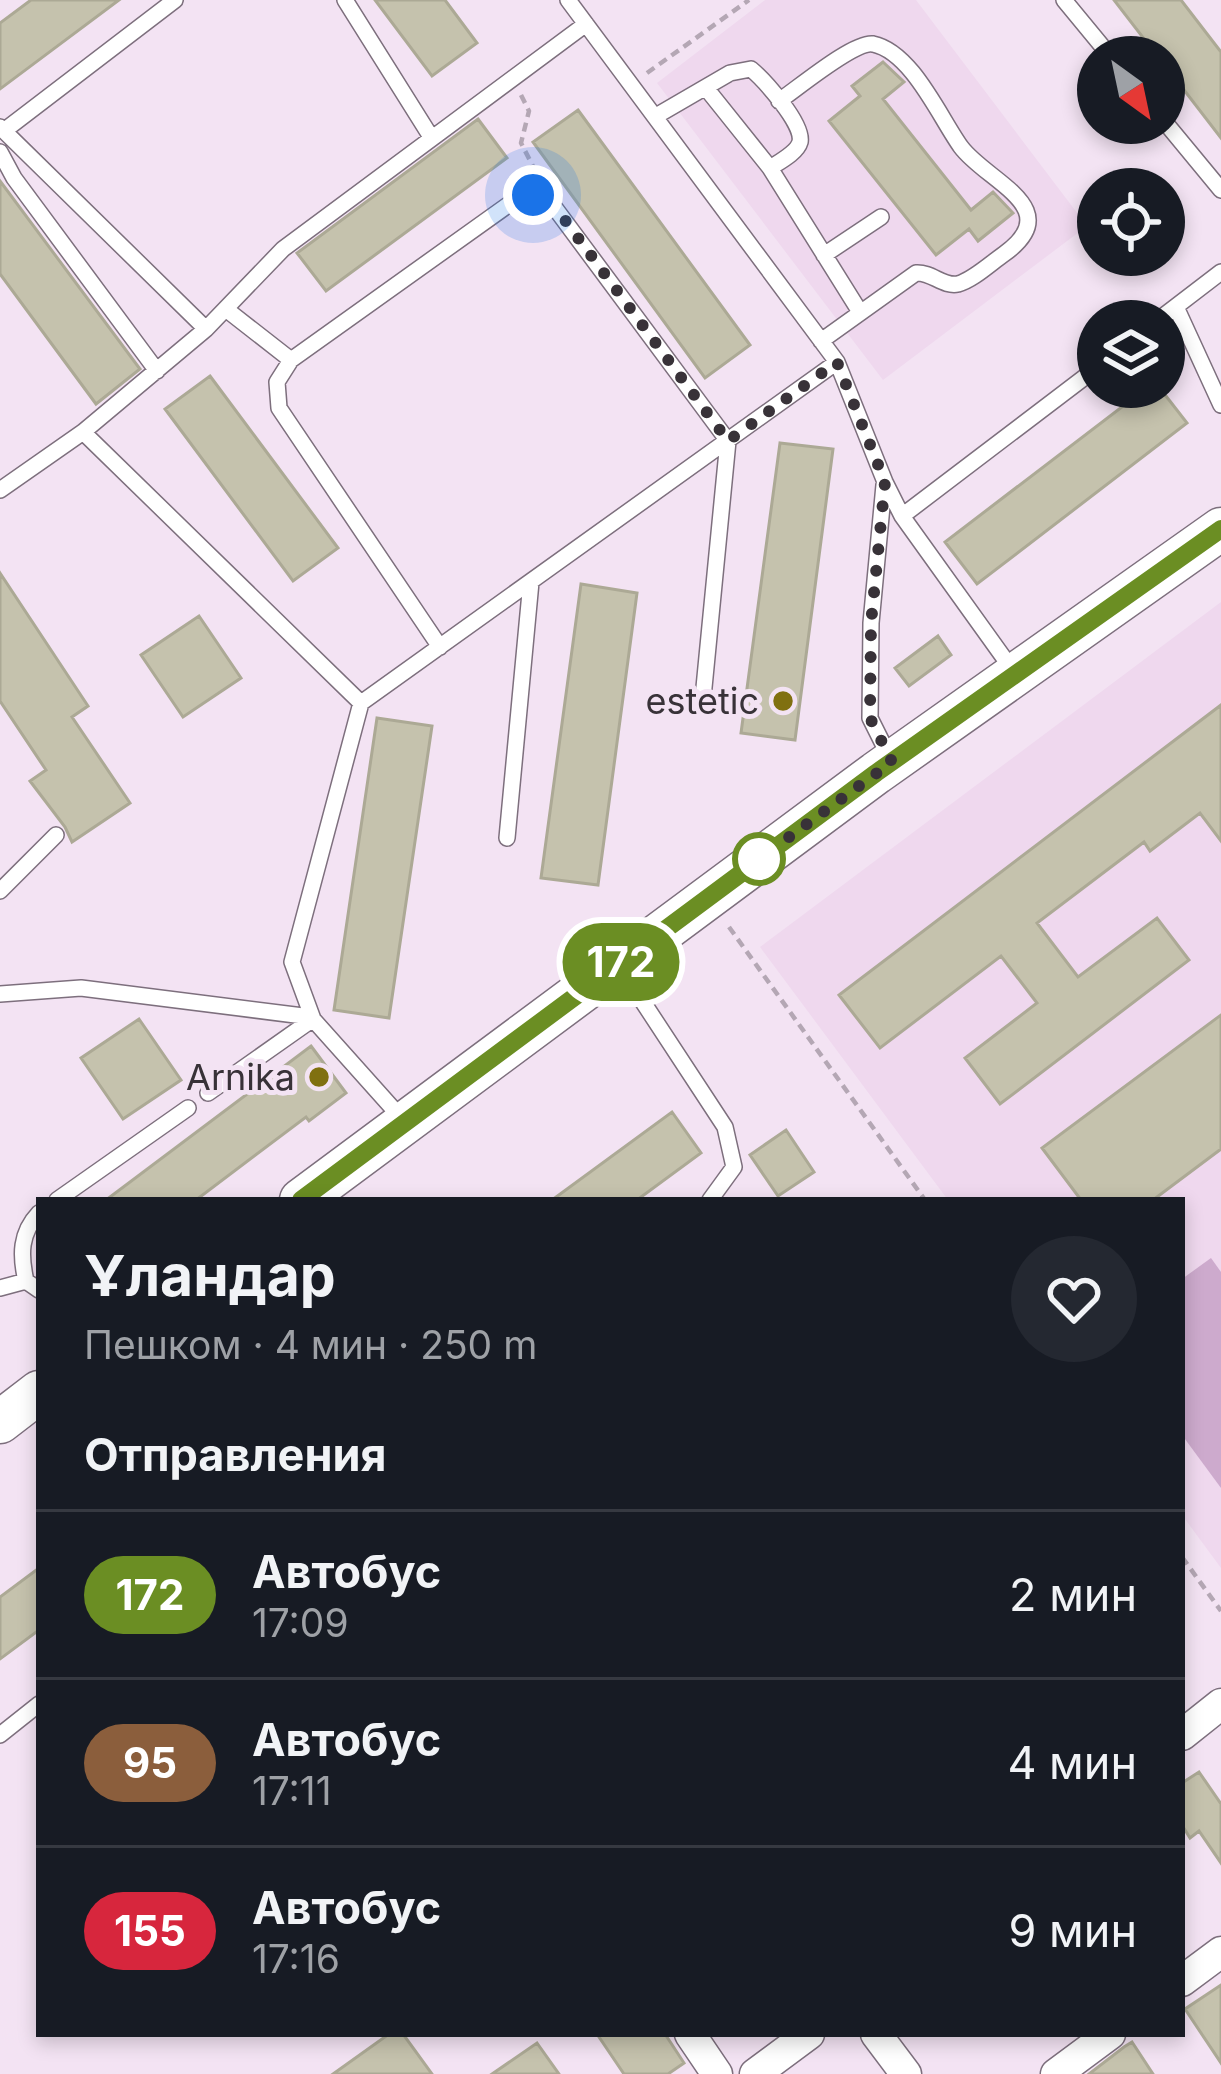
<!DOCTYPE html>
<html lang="ru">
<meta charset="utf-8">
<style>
:root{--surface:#171b24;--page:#242831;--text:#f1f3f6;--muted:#9ea1a6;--line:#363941}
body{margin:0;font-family:Inter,sans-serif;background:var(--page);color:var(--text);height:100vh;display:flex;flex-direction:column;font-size:45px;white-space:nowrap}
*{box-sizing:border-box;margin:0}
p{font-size:39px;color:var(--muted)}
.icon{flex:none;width:66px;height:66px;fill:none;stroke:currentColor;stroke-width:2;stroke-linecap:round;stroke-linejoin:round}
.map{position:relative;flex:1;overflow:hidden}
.drawer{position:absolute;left:36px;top:1197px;width:1149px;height:840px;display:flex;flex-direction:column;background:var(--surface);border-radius:0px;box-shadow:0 6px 18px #0003}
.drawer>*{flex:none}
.badge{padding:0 24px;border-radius:39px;font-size:42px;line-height:78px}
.needle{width:78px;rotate:147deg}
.controls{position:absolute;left:1077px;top:36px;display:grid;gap:24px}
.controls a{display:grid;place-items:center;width:108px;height:108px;border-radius:50%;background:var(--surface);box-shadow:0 6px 18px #0003;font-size:60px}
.you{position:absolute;width:60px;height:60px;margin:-30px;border:9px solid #fff;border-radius:50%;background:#1a73e8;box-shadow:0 0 0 18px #1a73e833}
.map>.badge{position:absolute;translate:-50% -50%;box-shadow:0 0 0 6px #fff}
h2{padding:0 48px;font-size:45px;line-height:108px}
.round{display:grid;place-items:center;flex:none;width:126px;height:126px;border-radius:63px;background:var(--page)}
.overview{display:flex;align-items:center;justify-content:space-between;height:204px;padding:0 48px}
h1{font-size:57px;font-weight:700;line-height:90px}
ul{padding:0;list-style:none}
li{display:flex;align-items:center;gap:36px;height:168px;padding:0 48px;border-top:3px solid var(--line)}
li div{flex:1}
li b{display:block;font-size:45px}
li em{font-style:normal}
li .badge{min-width:132px;font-weight:700;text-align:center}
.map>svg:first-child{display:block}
.built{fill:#efd8ee}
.green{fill:#cdaacd}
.building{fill:#c5c2ad;stroke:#aca995;stroke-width:3}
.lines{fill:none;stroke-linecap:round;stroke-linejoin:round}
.service-casing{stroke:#7d6f7d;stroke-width:18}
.minor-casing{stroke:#7d6f7d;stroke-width:33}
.secondary-casing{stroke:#7d6f7d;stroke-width:45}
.path{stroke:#b4a7b4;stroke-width:4.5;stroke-dasharray:9 6;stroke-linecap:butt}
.service{stroke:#fff;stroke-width:15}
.minor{stroke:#fff;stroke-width:30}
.secondary{stroke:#fff;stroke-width:42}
.line-casing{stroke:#fff;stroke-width:27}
.line{stroke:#6b8e23;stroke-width:18}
.walk{stroke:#383238;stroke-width:12;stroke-dasharray:0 21.6}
.poi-dot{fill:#807010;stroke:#f3e3f3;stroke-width:4.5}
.stop-dot{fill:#fff;stroke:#6b8e23;stroke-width:6}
.labels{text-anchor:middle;stroke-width:10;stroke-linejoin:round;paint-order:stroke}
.poi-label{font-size:36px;fill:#383238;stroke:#f3e3f3;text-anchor:end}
</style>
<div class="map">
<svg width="1221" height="2074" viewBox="0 0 1221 2074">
<rect width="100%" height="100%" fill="#f3e3f3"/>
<path class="built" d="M765 0H916L1087 226 883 380 657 83Z
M1221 602V1568L1182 1515V1200H948L760 947Z"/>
<path class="green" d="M1211 1258 1221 1272V1488L1182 1435V1279Z"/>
<path class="building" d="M31 0H119L0 89V23Z
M375 0H445L477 43 432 76Z
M1114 0H1181L1221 52V138L1164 64V57H1158Z
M883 62 904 82 883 99 971 210 993 192 1013 213 978 241 969 229 936 255 829 121 860 96 852 86Z
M578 110 750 345 705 378 533 142Z
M478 119 507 158 326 291 297 253Z
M0 181 140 369 96 404 0 274Z
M210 376 338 548 293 581 165 409Z
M1148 387H1159L1187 423 977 584 945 542Z
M780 443 833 449 795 740 741 733Z
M0 573 88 706 72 717 130 803 72 842 65 827 30 781 46 770 0 701Z
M581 584 637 593 598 885 541 878Z
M199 616 241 678 183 717 141 655Z
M938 636 951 655 909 686 895 668Z
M1221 705V841L1200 813 1150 851 1144 842 1037 923 1078 977 1157 918 1189 960 1000 1104 965 1058 1037 1003 1001 956 880 1048 839 995Z
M377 718 432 726 389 1018 334 1010Z
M1221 1015V1149L1153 1200H1081L1042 1148Z
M139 1019 181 1080 123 1119 81 1058Z
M311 1046 346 1093 309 1121 306 1117 196 1200H106Z
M672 1112 701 1153 637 1200H552Z
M786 1130 814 1172 778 1196 750 1155Z
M39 1568V1630L0 1659V1597Z
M1199 1772 1221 1804V1863L1199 1831 1190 1838 1182 1825V1783Z
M1221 1985V2063L1185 2009Z
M389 2034H403L432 2074H333Z
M597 2034H665L684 2063 668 2074H624Z
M1132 2042 1153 2074H1089L1124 2047Z
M537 2043 559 2074H492Z"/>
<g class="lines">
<defs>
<path id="service" d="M345 0 431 137
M568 0 837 362 885 482 902 516 1014 672
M1064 0 1111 57
M706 88 770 168 860 312
M779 101C797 89 854 41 873 44 912 52 940 118 961 147 987 182 1068 208 1004 254 991 263 973 280 958 284 943 287 932 272 916 273L821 341
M656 116 730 73 751 69C764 80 804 124 800 142 797 153 779 162 770 168
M1164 121 1221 190
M0 127 206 329
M5 130 175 0
M0 152 14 178 157 371
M824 255 881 217
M1176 307 1221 405
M227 310 291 360
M1157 321 1221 272
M83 432 361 703
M884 485 871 623 870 718 889 756
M0 490 83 432 206 329 283 249 586 24
M902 516 1098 367
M440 647 279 408 277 382 291 360 515 200 533 195 552 204 728 441 702 708
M507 838 531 582
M0 891 56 835
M620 967 725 1127 734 1167 710 1200
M0 994 81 988 311 1017 404 1121
M208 1093 313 1019 292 962 361 703 837 362
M57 1200 188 1108
M26 1281C20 1255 20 1233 39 1213
M0 1288 26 1281 39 1290
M0 1735 39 1704"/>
<path id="minor" d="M1182 1735 1221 1704
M1182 1981 1221 1952
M690 2034 717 2074
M876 2034 906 2074
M755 2074 809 2034
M1056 2074 1110 2034"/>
<path id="secondary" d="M301 1200 876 773 1221 529
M0 1422 39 1392"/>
</defs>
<use href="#service" class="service-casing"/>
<use href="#minor" class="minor-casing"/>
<use href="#secondary" class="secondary-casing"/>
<path class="path" d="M647 73 749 0
M521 95 529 111 521 143 536 172
M729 927 925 1200
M1182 1557 1221 1611"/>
<use href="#service" class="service"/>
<use href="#minor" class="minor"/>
<use href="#secondary" class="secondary"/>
</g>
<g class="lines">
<defs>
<path id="line" d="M301 1200 876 773 1221 529"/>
</defs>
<use href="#line" class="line-casing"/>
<use href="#line" class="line"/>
<path class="walk" d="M533 195 553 204 728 441 837 362 885 482 871 623 870 718 892 762 759 859"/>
</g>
<g class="poi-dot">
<circle cx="783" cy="701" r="12"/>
<circle cx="319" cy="1077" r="12"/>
</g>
<circle class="stop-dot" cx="759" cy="859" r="24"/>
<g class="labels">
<g class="poi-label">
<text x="759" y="714">estetic</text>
<text x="295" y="1090">Arnika</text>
</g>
</g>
</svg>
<div class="controls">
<a><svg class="needle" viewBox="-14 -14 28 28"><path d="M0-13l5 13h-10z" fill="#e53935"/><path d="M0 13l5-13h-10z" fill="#9ea1a6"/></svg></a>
<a><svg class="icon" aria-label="locate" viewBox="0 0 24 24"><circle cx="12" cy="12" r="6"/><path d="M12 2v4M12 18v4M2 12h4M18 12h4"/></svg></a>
<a><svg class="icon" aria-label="layers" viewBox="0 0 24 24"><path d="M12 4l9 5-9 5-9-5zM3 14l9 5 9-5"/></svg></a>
</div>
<div class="you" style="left:533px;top:195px"></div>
<b class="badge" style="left:621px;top:962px;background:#6b8e23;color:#fff">172</b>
<section class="drawer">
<div class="overview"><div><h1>Ұландар</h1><p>Пешком · 4 мин · 250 m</p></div><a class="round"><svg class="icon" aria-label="heart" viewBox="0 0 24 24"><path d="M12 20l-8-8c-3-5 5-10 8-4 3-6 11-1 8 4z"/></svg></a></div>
<h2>Отправления</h2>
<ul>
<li><span class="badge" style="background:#6b8e23;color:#fff">172</span><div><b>Автобус</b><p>17:09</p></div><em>2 мин</em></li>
<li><span class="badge" style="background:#8b5e3c;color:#fff">95</span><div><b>Автобус</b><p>17:11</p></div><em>4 мин</em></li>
<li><span class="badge" style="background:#d7263d;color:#fff">155</span><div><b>Автобус</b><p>17:16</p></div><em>9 мин</em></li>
</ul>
</section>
</div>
